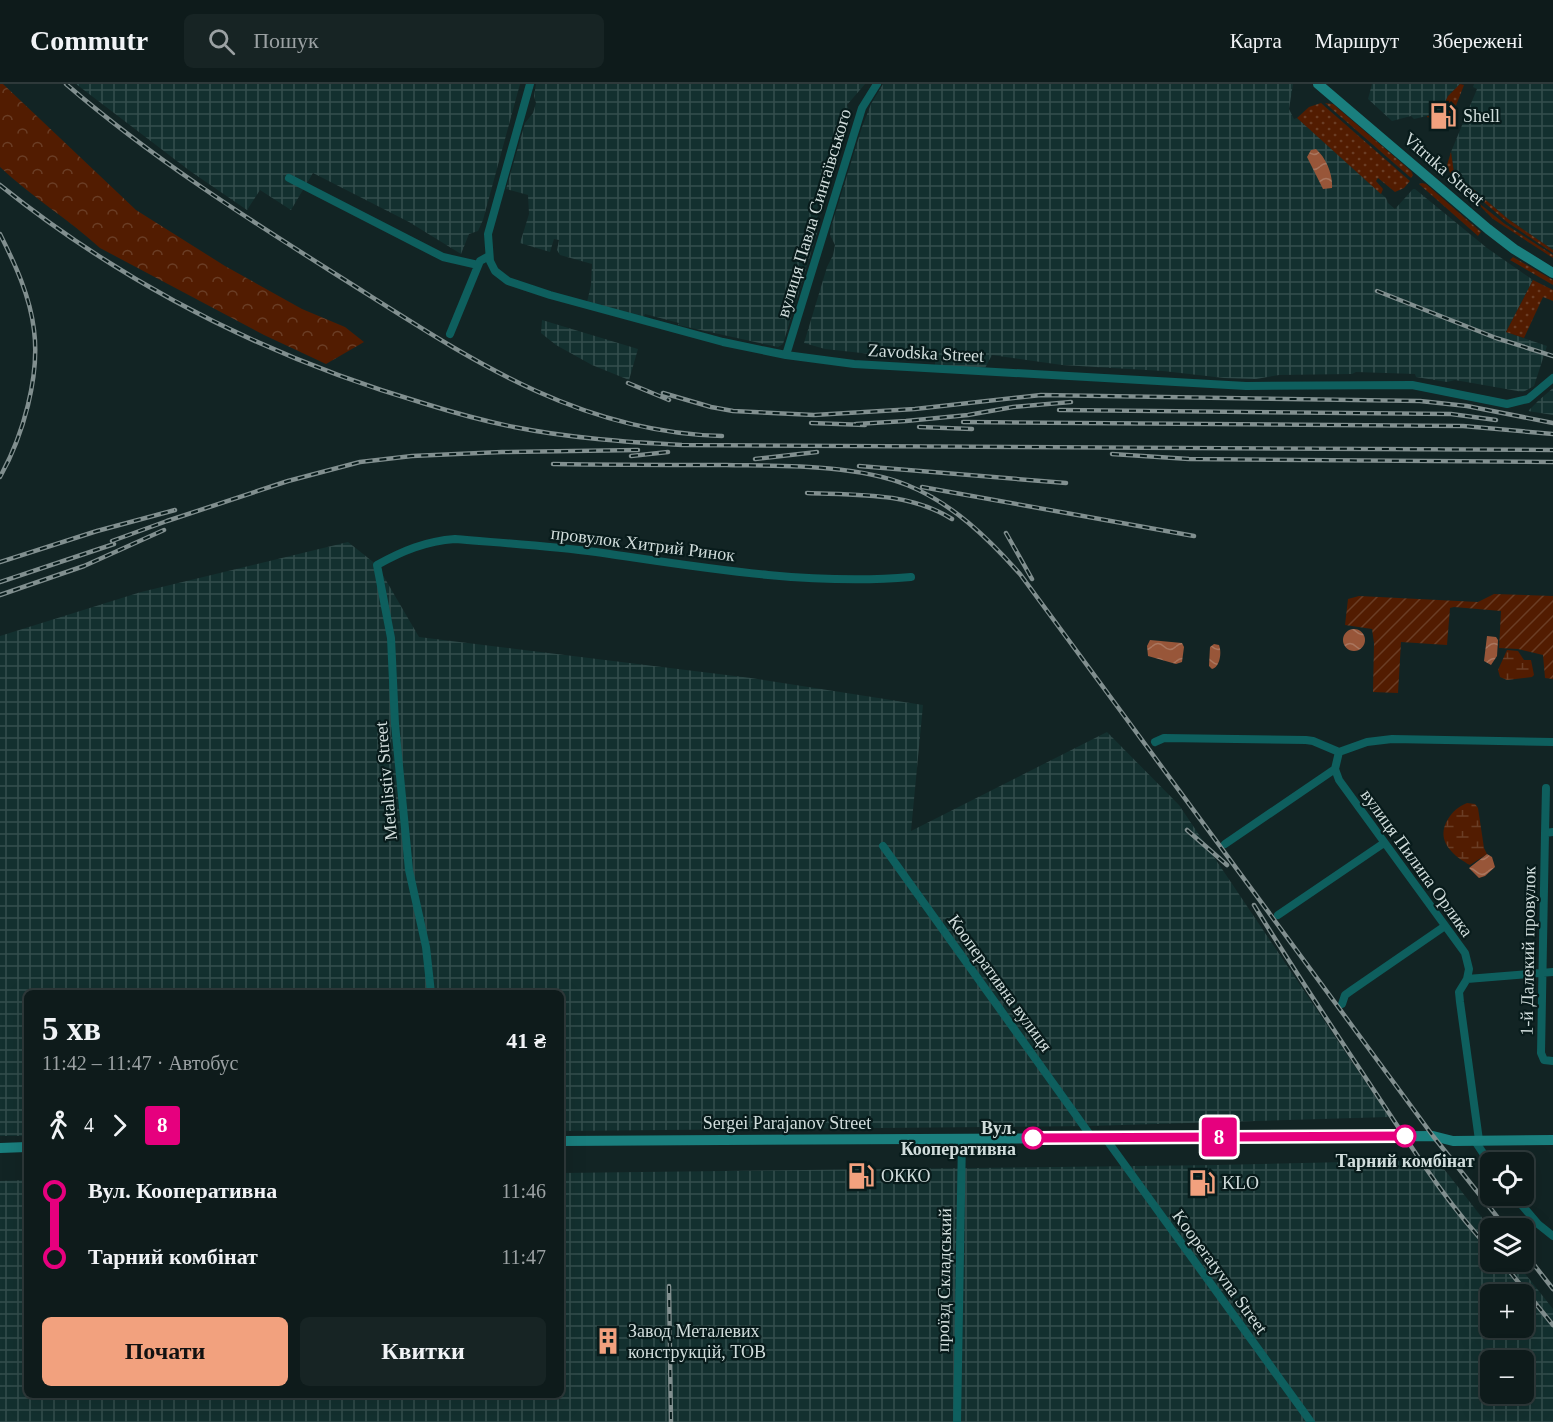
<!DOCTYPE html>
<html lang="uk">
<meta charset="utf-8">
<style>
:root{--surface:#0e1b1b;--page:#172424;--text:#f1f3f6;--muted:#9ba1a3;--line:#2e393a;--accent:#f2a17e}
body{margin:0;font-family:Georgia,serif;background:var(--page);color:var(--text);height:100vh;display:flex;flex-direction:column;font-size:22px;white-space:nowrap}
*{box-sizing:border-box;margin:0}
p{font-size:20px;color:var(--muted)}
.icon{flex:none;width:33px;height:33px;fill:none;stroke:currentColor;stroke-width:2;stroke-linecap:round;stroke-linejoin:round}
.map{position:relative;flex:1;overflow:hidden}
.drawer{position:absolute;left:24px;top:906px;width:540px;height:408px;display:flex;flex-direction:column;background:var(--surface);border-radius:9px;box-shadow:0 6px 24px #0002,0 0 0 2px var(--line)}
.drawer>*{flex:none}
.badge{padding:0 12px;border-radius:4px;font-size:21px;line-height:39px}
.tools{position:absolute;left:1480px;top:1068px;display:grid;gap:12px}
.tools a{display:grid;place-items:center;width:54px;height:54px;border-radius:9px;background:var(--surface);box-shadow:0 6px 24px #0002,0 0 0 2px var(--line);font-size:30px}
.map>.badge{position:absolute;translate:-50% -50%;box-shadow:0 0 0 3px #fff}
.legs{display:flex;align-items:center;gap:9px;height:66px;padding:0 18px;font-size:20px}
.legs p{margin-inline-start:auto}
.overview{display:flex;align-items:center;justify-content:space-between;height:102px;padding:0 18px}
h1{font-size:33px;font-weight:800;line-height:45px}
.cta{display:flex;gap:12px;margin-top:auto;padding:12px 18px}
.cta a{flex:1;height:69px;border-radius:9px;background:var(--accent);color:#111;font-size:24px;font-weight:800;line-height:69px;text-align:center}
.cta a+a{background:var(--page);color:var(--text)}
ul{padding:0 18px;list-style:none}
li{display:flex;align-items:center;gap:21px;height:66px;font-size:22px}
li i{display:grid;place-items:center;width:9px;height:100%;margin:0 8px;background:currentColor}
li i::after{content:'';width:15px;height:15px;margin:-8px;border:4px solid;border-radius:50%;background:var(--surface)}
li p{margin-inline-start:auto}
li:first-child i{background:linear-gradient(#0000 50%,currentColor 0)}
li:last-child i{background:linear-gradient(currentColor 50%,#0000 0)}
header{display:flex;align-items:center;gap:36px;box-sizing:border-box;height:84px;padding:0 30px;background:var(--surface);border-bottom:2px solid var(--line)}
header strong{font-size:28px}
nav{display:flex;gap:33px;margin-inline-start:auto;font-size:21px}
.search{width:420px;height:54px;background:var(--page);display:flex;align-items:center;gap:15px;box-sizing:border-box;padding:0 21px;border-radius:9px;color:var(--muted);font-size:22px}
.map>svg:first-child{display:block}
.industrial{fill:url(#industrial-grid);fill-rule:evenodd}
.grass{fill:url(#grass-dots)}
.forest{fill:url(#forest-crowns)}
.wetland{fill:url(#wetland-marsh)}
.garden{fill:url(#garden-furrows)}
.water{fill:url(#water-waves)}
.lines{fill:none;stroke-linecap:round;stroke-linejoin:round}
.street{stroke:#0e5f5e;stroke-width:8}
.secondary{stroke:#1a7f7e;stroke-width:10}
.rail-casing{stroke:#818f8f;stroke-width:4.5}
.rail{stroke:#081b1b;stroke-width:2;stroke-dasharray:7;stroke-linecap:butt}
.line-1-casing{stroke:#fff;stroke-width:14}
.line-1{stroke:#e6007e;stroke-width:9}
.stop-1-dot{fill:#fff;stroke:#e6007e;stroke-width:3}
.labels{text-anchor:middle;stroke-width:4.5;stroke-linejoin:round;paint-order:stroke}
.poi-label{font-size:18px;fill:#d1dddc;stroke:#081b1b;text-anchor:start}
.street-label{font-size:18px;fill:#d1dddc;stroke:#081b1b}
.stop-label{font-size:18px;font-weight:bold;fill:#d1dddc;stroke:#081b1b;text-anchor:end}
</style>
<header>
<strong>Commutr</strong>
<div class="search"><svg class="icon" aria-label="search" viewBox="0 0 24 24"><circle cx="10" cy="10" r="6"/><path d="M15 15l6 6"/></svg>Пошук</div>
<nav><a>Карта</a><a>Маршрут</a><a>Збережені</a></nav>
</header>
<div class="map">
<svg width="1553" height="1338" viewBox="0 0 1553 1338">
<defs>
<pattern id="industrial-grid" width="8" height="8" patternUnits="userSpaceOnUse" patternTransform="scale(1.5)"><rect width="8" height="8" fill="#13302f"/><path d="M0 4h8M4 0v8" fill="none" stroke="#344e4d"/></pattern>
<pattern id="grass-dots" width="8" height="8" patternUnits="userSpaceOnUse" patternTransform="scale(1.5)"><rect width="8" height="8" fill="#521c01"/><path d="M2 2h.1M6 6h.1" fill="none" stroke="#6a3d25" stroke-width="1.8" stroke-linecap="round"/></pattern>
<pattern id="forest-crowns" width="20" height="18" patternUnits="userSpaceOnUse" patternTransform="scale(1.5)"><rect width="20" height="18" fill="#521c01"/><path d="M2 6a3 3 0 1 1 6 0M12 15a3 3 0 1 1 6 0" fill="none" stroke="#6a3d25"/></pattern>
<pattern id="wetland-marsh" width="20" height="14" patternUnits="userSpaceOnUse" patternTransform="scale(1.5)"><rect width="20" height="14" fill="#521c01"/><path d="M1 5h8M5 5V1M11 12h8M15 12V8" fill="none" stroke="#6a3d25"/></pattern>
<pattern id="garden-furrows" width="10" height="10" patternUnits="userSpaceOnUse" patternTransform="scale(1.5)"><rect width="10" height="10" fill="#521c01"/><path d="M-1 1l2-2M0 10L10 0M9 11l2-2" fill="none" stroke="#6a3d25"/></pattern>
<pattern id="water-waves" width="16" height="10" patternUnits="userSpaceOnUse" patternTransform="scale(1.5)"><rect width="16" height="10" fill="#985639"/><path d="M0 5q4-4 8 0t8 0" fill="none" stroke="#aa765e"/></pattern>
</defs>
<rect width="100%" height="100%" fill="#122424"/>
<path class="industrial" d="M76 0H520L483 136 478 147 469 150 461 170 409 138 313 89 291 126 260 106 247 126 190 87Z
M536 0H865L847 21 850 28 826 109 822 110 817 126 819 128 815 142 818 146 783 260 778 263 678 241 679 239 645 230 643 234 587 218 591 201 592 180 560 171 557 166 559 156 554 155 550 168 520 159 529 130 528 111 506 105 525 39 533 29 536 19 534 12Z
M883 0H1293L1289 25 1294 35 1297 34 1308 43 1386 114 1388 119 1395 125 1413 105H1415L1487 164 1533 196 1506 248 1547 262 1534 302 1523 308 1455 296 1447 298 1416 293 1415 290 1356 288 1352 290 1279 291 1256 295 1224 294 1163 287 1062 281 992 271 985 284 935 283V277L825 265 804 259 827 183 833 171 835 161 830 151 831 143 862 43 871 20Z
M1372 0H1460L1448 12 1440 29 1414 35 1411 32 1392 37 1368 15Z
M1474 0H1553V166L1508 135 1454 89 1451 68 1477 5 1473 3Z
M542 236 638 265 629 296 592 281 556 261 541 249Z
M1553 304V331L1528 327 1538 317Z
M348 458 377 481 419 553 751 594 923 621 911 747 1107 648 1179 721 1389 1033 1089 1042 561 1047V909H27V1052H0V552L141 508Z
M1437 1076 1491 1145V1178H1516L1553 1225V1338H0V1097L27 1096V1311H561V1089L1217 1081ZM1491 1210H1524V1244H1491ZM1491 1276H1524V1310H1491Z"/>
<path class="grass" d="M1460 0 1464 1 1450 37 1443 39 1427 33V32L1440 29 1448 12Z
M1321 19 1410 97 1404 104 1395 108 1378 94 1376 97 1383 105 1381 110 1297 34 1309 23Z
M1325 19 1333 20 1411 87 1413 91 1411 94Z
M1451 68 1454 89 1508 135 1553 166V169L1507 138 1450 89 1447 81Z
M1422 99 1426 100 1481 148 1478 152 1419 100Z
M1470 112 1505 140 1553 171V174L1493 135Z
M1513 173 1553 196V201L1510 176Z
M1533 196 1553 206V217L1543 213 1524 254 1506 248Z"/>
<path class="forest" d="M0 0H3L136 126 225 182 302 225 345 243 364 258 326 280 264 251 100 164C68 135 32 113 0 83Z"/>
<path class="wetland" d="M1507 566 1518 567 1524 576H1531L1534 591 1532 593 1507 596 1500 593 1498 586Z
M1467 719 1475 720 1478 724 1484 764 1487 770 1470 781C1452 771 1435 756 1448 735 1453 727 1458 723 1467 719Z"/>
<path class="garden" d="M1494 510 1553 512V595L1545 594 1543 571 1518 565 1499 564 1501 527 1454 523 1450 524 1447 561 1401 558 1398 609 1373 608 1374 559 1372 545 1345 541 1348 515 1359 512 1478 518Z"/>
<path class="water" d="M1316 65C1326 74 1333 90 1332 104L1323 105 1307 73 1311 66Z
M1343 556a11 11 0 1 1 22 0a11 11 0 1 1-22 0Z
M1487 552 1496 553 1498 556 1497 572 1491 581 1484 577Z
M1150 556 1182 559 1184 563 1182 578 1176 580 1148 572 1147 562Z
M1214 560 1219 561C1222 568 1220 583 1212 585L1209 582 1210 563Z
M1487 770 1492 773 1495 783 1485 792 1479 794 1469 784Z"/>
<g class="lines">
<path class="street" d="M530 0 488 150 490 177 495 187 508 197 550 211 723 258 786 271 854 280 1246 302 1412 301 1507 320 1528 315 1553 294
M289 94 443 173 478 181
M450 250 480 177 489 172
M786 271 862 24 877 0
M1155 658 1164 654 1306 656 1313 657 1339 668 1367 658 1392 655 1553 658
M1339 668 1335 685 1339 696 1465 869 1469 885 1467 895 1553 888
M1553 748 1545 749 1541 969 1544 976 1553 977
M1545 749 1546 704
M1225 760 1335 685
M883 762 1093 1055
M1278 831 1384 759
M1467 895 1459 908 1460 918 1479 1056
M431 909 426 863 409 786 395 640 391 554 377 481C402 467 426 457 455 455 502 459 549 462 596 468 698 483 808 502 911 493
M1342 920 1345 911 1352 906 1445 842
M1106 1055 1311 1338
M1475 1057 1491 1081
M1514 1112 1538 1140 1553 1152
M957 1338 962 1055"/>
<path class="secondary" d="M1318 0 1488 145 1514 165 1553 189
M561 1057 1433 1052 1453 1057 1553 1056
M0 1064 27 1063"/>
<defs>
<path id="rail" d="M66 0C152 74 242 131 337 191 460 268 571 348 722 352
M0 101C126 202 272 275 426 320 455 329 484 337 514 343 569 354 626 358 682 361L1553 366
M0 150C15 180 30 212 34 246 40 292 23 352 0 393
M1377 207 1496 254 1553 272
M628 299 669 316
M663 309 711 323 733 327 814 331 915 325 1041 311 1420 317 1467 322 1553 339
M1059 326 1451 330 1496 336
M963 338 1463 342 1553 350
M811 339 865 341
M856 340 906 337 968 331 1013 323 1071 318
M919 343 972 345
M1112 370 1189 375 1553 378
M631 372 668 368
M755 375 817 368
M553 380C611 381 668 381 726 381 781 382 855 380 907 401 952 419 988 454 1020 490L1433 1052 1506 1144
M859 382 1066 399
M922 403 1194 452
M807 409C856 411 909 408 952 435
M1006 449 1032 495
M112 457 167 437 288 397 360 378 412 372 502 368 638 366
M0 478 97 447 175 426
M0 498 114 460
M0 511 84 482 164 446
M1187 746 1227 781
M1254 821C1293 885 1334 946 1375 1008 1411 1062 1446 1119 1491 1166
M1524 1168 1553 1205
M1502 1178 1553 1241
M669 1202 671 1338"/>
</defs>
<use href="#rail" class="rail-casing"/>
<use href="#rail" class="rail"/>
</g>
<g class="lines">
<defs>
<path id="line-1" d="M1033 1054 1405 1052"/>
</defs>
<use href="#line-1" class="line-1-casing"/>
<use href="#line-1" class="line-1"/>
</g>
<defs>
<symbol id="fuel-bare" viewBox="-9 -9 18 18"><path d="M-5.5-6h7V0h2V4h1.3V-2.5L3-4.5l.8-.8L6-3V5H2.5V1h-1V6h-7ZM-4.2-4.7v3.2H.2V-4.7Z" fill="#f2a17e" stroke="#081b1b" stroke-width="2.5" paint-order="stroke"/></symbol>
<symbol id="building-bare" viewBox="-9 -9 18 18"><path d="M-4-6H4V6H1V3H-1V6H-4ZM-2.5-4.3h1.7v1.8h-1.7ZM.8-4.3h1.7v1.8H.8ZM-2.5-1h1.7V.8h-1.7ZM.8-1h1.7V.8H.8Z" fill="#f2a17e" stroke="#081b1b" stroke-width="2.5" paint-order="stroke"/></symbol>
</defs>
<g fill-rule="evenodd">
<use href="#fuel-bare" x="1424" y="13" width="38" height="38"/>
<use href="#fuel-bare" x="842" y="1073" width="38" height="38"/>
<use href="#fuel-bare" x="1183" y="1080" width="38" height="38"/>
<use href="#building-bare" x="589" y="1238" width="38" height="38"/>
</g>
<g class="stop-1-dot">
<circle cx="1405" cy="1052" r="10"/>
<circle cx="1033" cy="1054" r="10"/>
</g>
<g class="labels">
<g class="poi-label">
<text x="1463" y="38">Shell</text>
<text x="881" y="1098">ОККО</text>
<text x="1222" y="1105">KLO</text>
<text x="628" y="1253">Завод Металевих<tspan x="628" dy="21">конструкцій, ТОВ</tspan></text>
</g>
<g class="street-label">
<text transform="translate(1444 85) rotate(41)" y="6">Vitruka Street</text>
<text transform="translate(814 129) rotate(-73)" y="6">вулиця Павла Сингаївського</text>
<text transform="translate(926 269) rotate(3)" y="6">Zavodska Street</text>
<text transform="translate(643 460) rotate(7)" y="6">провулок Хитрий Ринок</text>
<text transform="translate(386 697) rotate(-95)" y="6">Metalistiv Street</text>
<text transform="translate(1417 779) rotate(54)" y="6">вулиця Пилипа Орлика</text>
<text transform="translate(1528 867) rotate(-89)" y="6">1-й Далекий провулок</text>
<text transform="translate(1000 899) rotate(54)" y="6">Кооперативна вулиця</text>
<text x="787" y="1045">Sergei Parajanov Street</text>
<text transform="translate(1220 1188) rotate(54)" y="6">Kooperatyvna Street</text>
<text transform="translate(944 1196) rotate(-89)" y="6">проїзд Складський</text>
</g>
<g class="stop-label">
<text x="1016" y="1050">Вул.<tspan x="1016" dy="21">Кооперативна</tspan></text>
<text x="1405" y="1083" text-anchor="middle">Тарний комбінат</text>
</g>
</g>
</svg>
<div class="tools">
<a><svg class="icon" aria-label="locate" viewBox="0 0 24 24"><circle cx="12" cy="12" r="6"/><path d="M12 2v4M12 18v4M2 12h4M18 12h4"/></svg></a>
<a><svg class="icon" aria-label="layers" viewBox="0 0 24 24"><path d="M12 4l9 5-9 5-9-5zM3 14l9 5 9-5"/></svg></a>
<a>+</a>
<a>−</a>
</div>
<b class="badge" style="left:1219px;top:1053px;background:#e6007e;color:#fff">8</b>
<section class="drawer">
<div class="overview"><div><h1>5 хв</h1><p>11:42 – 11:47 · Автобус</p></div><b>41 ₴</b></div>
<div class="legs"><svg class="icon" aria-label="walk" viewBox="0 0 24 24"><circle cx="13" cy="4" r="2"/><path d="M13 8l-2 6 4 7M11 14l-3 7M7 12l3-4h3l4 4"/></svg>4<svg class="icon" aria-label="forward" viewBox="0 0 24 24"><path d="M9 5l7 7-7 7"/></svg><b class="badge" style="background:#e6007e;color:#fff">8</b></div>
<ul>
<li><i style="color:#e6007e"></i><b>Вул. Кооперативна</b><p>11:46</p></li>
<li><i style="color:#e6007e"></i><b>Тарний комбінат</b><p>11:47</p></li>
</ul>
<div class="cta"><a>Почати</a><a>Квитки</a></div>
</section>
</div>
